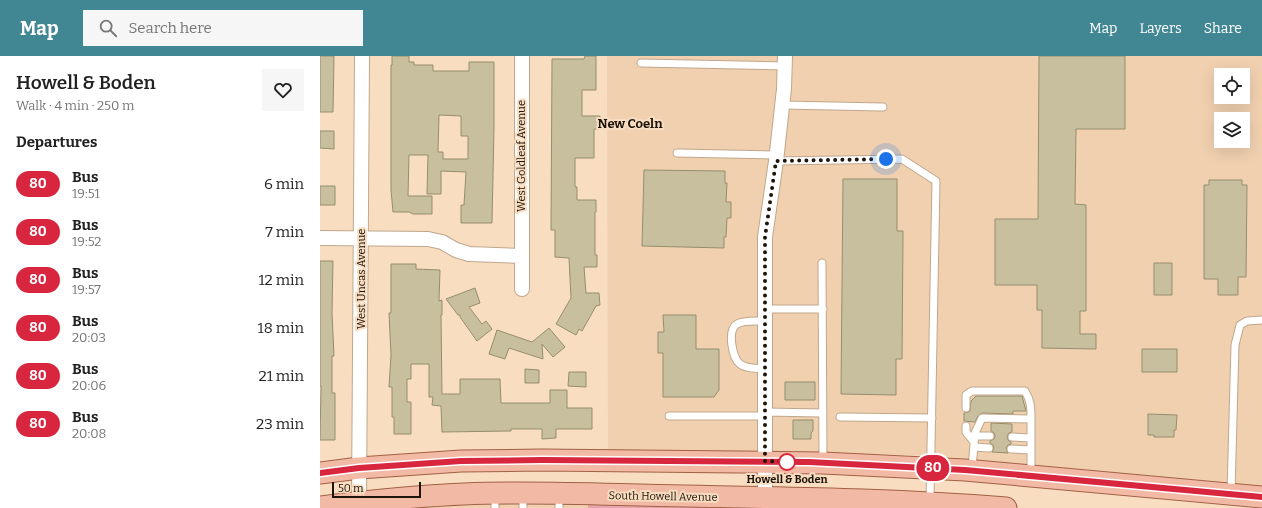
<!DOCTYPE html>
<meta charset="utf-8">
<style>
:root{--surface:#fff;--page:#f6f6f6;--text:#222;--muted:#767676;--accent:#418793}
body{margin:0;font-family:Bitter,serif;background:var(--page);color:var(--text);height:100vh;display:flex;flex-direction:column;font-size:15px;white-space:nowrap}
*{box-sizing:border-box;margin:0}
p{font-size:13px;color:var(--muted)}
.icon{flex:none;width:22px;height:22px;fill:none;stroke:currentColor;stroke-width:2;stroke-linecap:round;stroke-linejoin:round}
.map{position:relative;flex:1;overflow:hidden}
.panel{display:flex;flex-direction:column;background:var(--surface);width:320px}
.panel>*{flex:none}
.badge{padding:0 8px;border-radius:13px;font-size:14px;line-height:26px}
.buttons{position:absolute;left:894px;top:12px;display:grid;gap:8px}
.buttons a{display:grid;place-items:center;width:36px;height:36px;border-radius:0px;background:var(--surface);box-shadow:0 4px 16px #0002;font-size:20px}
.scale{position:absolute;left:12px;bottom:10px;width:89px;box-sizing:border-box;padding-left:4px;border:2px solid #1d140a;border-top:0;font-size:11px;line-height:14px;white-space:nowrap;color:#1d140a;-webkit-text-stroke:3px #f8ddc1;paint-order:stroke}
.you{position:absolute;width:20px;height:20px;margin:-10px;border:3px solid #fff;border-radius:50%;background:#1a73e8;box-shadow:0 0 0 6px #1a73e833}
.map>.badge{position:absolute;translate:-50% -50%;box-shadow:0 0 0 2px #fff}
h2{padding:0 16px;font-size:15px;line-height:36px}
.round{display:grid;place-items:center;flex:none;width:42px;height:42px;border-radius:0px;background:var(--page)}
.headline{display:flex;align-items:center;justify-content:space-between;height:68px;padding:0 16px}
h1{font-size:19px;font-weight:600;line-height:30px}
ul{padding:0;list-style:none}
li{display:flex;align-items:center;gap:12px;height:48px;padding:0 16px}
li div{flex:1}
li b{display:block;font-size:15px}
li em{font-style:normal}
li .badge{min-width:44px;font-weight:700;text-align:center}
header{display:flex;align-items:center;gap:24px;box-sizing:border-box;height:56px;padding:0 20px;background:var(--accent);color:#fff}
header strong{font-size:19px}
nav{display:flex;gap:22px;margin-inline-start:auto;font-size:14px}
.search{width:280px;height:36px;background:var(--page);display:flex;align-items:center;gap:10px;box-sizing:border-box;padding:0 14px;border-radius:0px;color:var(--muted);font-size:15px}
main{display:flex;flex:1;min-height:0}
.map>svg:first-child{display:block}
.built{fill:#f0d0af;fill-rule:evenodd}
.green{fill:#e6a6ac}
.building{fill:#c7bf9d;stroke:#958e6d;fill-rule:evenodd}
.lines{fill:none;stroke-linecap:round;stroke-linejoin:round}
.service-casing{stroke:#c0a78c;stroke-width:9}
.minor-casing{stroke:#c0a78c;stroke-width:16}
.primary-casing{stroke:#a26146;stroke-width:23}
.service{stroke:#fff;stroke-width:7}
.minor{stroke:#fff;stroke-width:14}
.primary{stroke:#f2b9a4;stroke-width:21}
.line-casing{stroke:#fff;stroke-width:9}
.line{stroke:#d7263d;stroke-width:6}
.walk{stroke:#1d140a;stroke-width:4;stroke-dasharray:0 7.2}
.stop-dot{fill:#fff;stroke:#d7263d;stroke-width:2}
.labels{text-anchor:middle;stroke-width:4;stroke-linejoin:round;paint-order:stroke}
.street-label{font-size:11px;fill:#1d140a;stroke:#f8ddc1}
.stop-label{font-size:11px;font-weight:bold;fill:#1d140a;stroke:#f8ddc1}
.quarter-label{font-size:13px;font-weight:bold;fill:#1d140a;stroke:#f8ddc1}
</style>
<header>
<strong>Map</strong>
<div class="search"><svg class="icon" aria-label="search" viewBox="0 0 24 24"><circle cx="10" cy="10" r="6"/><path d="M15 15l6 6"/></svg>Search here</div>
<nav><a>Map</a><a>Layers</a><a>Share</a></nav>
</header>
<main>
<section class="panel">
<div class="headline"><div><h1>Howell &amp; Boden</h1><p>Walk · 4 min · 250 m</p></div><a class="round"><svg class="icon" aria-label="heart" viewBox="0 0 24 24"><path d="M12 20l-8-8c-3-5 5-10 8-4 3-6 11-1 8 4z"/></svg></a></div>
<h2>Departures</h2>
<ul>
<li><span class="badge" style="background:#d7263d;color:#fff">80</span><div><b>Bus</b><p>19:51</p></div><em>6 min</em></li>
<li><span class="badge" style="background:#d7263d;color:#fff">80</span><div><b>Bus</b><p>19:52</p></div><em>7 min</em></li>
<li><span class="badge" style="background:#d7263d;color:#fff">80</span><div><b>Bus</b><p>19:57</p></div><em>12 min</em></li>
<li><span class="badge" style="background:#d7263d;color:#fff">80</span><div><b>Bus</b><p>20:03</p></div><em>18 min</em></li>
<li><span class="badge" style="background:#d7263d;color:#fff">80</span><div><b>Bus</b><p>20:06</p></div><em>21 min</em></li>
<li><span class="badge" style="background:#d7263d;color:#fff">80</span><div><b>Bus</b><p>20:08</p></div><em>23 min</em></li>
</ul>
</section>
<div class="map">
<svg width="942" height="452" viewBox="0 0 942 452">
<rect width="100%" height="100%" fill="#f8ddc1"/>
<path class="built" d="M287 0H942V431L641 402 589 399 288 395ZM901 19H923V41H901ZM901 63H923V85H901Z
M129 447H268V452H79Z"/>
<path class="green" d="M268 447 388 448V452H268Z"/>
<path class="building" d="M0 0H14L13 56H0Z
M72 0H89V6H94V9H113V15H149V6H174V71L172 167H141V149H144L146 116 121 115V138H107L108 99H89L88 140H112V158H93L89 156H73L71 134V9H72ZM119 59 141 60V80H148V103H123V96H118Z
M265 0H276V34H262V60H280V73H274V102H255V131H257V144H276V156H275V199H277V211H264L266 237H279L280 249 276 250 262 275 259 273 256 279 236 268 251 242 249 202 235 201V174H231L232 3H264Z
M719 0H805V73H756L755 148 766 149V255H760V278H776V293L722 292V254H717V229H675V163H718Z
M0 75H14V93L0 92Z
M324 114 405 115V127H407L406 146H411V162H407L406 181H404V192L322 190Z
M523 123H577V175H583L582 303H576V339L521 338Z
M889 124H922V129H927L926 221H918V239H898V223H884V129H889Z
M0 130H15V149H0Z
M0 205H13L12 257 14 300H12V337H15V384H0L1 330H0Z
M834 207H852V239H834Z
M71 208H96V213L120 214 119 245 122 244V259H121L122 338H140V323H180L181 347H230V334H247V352H272V373H236V382L222 383V373H191V375L122 376 121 350 112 349 113 341H109V308H91V323H87V346H91V378H74V361H72V331H69L71 299 69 257H71Z
M155 232 160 247 149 251 162 268 166 265 172 273 157 285 140 261V259H138L126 243Z
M343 259H376V293H399V334L394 341H343V297H338V276H344Z
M229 272 245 291 233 301 222 288 223 303 189 292 185 303 169 298 177 274 212 286Z
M822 293H857V316H822Z
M205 313 219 314V327H205Z
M249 316H266V331L248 330Z
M465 326H495V344H465Z
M656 340H702L706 355H693V358L662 357 658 360 655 366 644 365V357L648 356 650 355 651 345Z
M828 358 857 359 856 374H854V381H834V379H828Z
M473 364H493V375L491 377V383H473Z
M671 367 692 368V376L689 377 687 380 688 384 691 386V388L688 389 686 392 688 397 672 396 674 392 673 389 670 387V385L674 383 675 380 674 377 671 375Z"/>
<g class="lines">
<defs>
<path id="service" d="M321 7 465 10
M462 49 563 51
M357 97 457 99
M456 105 582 103 616 125 610 444
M502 207 503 404
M444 253H503
M444 313C437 312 426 313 420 308 412 302 407 274 417 268 423 264 437 265 444 265
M646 352V339L652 335H705C711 345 711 352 711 363
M444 356 503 357
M349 360H444
M520 361 612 362
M646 370V376L654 386
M655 380H670
M692 381 711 382
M654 391 669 392
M691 393 711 394
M652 412 655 377 662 362 711 363V418
M911 436 915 289 920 269 927 265 942 264
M203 438V452
M239 438V452
M175 452V438"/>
<path id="minor" d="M202 0V233
M0 182 108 183 122 186 136 194 149 198 201 200
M445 441V181L456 105 464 33 465 0
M39 446 42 0"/>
<path id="primary" d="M0 417 39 412 141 405 222 404 503 407 645 414 942 441
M0 451C48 445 96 440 144 438 218 435 292 439 365 440 473 442 579 443 686 452"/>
</defs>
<use href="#service" class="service-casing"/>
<use href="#minor" class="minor-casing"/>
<use href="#primary" class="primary-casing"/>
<use href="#service" class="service"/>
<use href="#minor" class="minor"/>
<use href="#primary" class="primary"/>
</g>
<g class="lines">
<defs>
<path id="line" d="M0 417 39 412 141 405 222 404 489 406 645 414 942 441"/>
</defs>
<use href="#line" class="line-casing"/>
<use href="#line" class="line"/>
<path class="walk" d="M467 406H474L445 405V181L456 105 566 103"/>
</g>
<circle class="stop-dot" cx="467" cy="406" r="8"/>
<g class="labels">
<g class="street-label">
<text transform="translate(201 100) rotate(-90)" y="4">West Goldleaf Avenue</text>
<text transform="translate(41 223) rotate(-90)" y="4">West Uncas Avenue</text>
<text transform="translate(343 440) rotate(1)" y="4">South Howell Avenue</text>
</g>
<g class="stop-label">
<text x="467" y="427">Howell &amp; Boden</text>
</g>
<g class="quarter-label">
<text x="310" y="72">New Coeln</text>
</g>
</g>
</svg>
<div class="buttons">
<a><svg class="icon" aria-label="locate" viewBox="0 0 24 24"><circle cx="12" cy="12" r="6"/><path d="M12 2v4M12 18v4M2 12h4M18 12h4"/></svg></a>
<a><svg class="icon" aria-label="layers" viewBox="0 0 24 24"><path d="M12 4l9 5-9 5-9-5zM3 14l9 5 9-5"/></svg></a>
</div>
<div class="scale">50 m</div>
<div class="you" style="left:566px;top:103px"></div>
<b class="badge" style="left:613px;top:412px;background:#d7263d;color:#fff">80</b>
</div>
</main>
